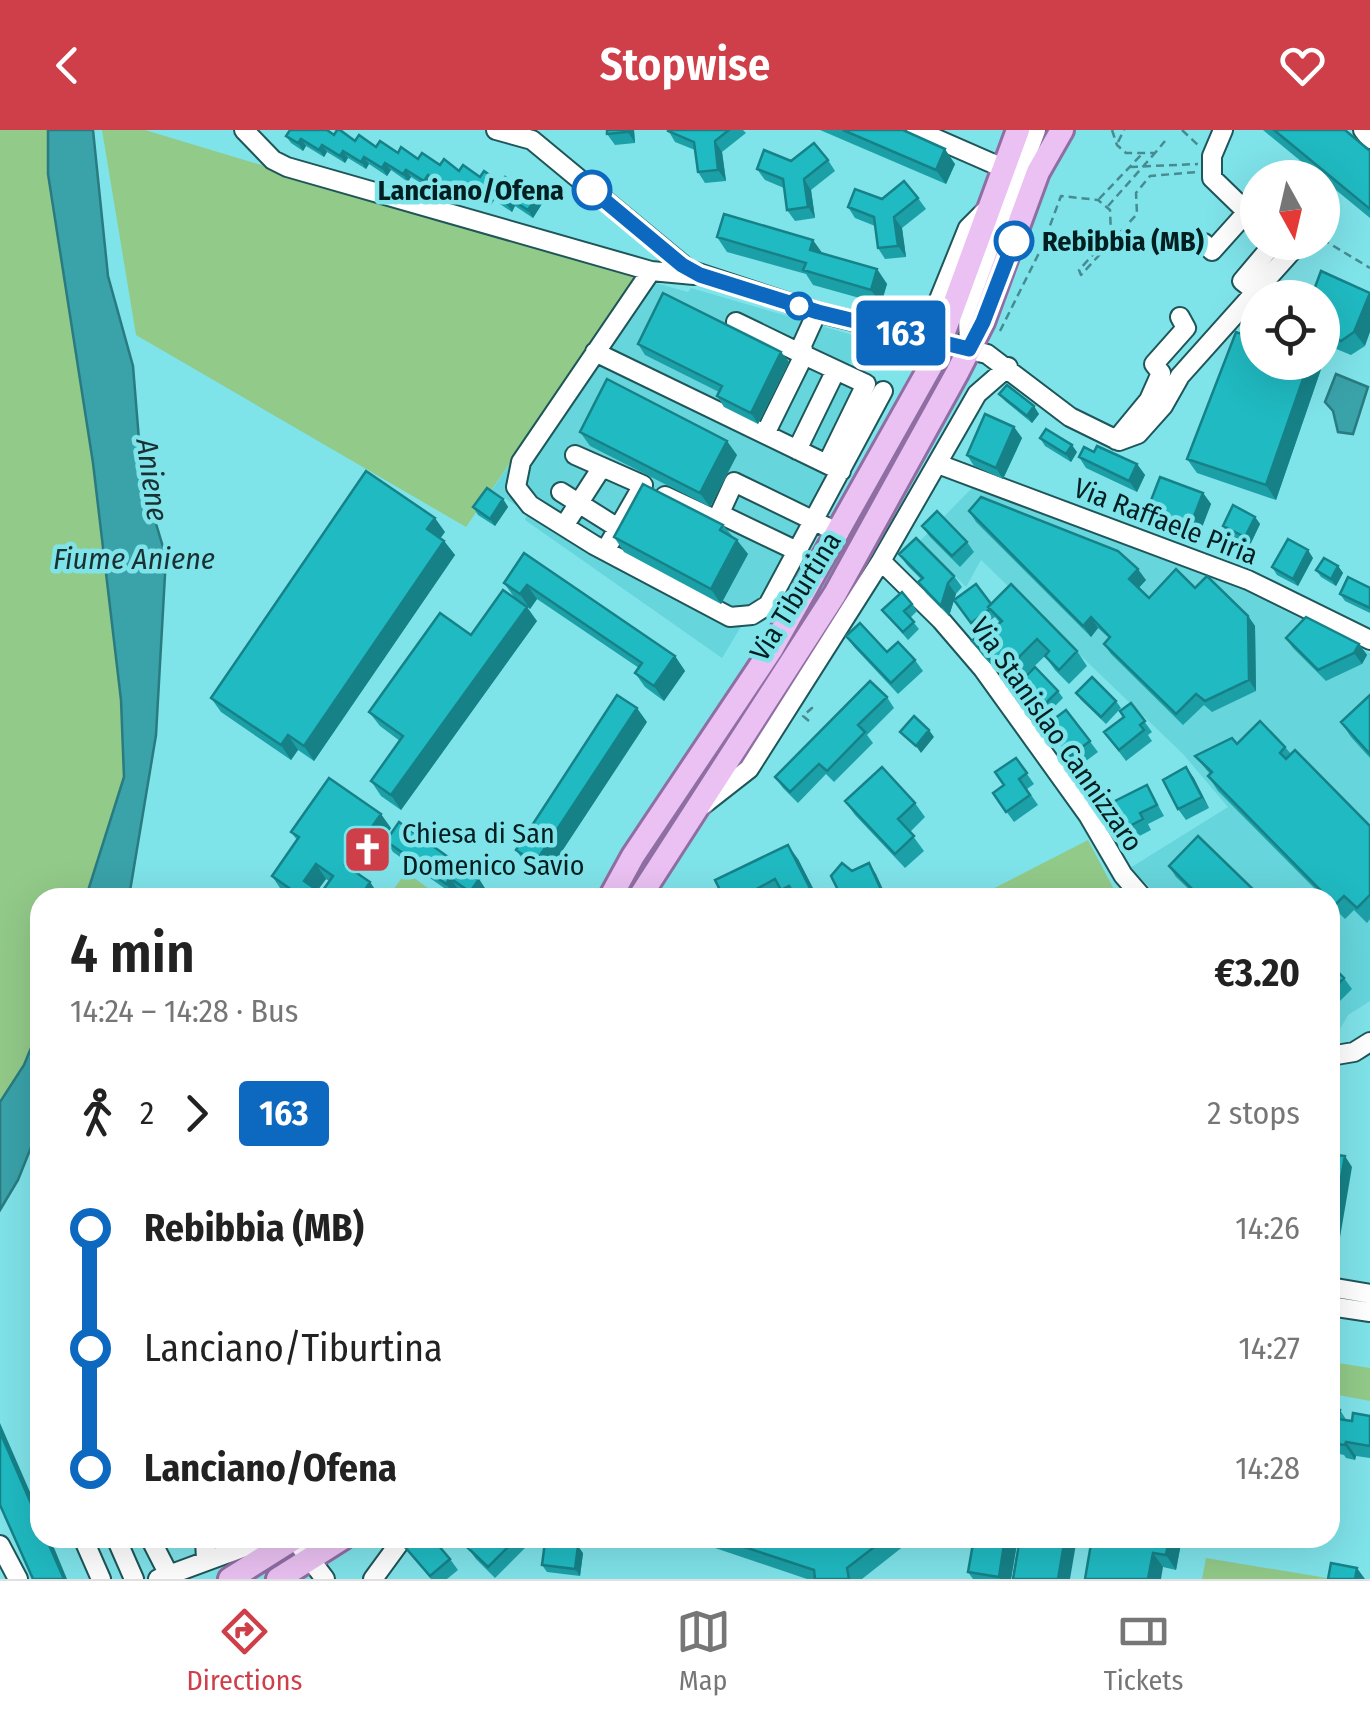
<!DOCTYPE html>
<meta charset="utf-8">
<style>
:root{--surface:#fff;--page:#f6f6f6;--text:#222;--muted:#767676;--line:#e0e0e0;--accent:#cf3f49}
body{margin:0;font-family:"Fira Sans Condensed",sans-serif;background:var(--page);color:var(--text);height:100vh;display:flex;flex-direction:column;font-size:38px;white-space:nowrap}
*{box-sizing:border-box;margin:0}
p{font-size:32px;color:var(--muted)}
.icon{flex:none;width:55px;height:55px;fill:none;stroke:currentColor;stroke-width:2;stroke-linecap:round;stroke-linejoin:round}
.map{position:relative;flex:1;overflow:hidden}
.drawer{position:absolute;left:30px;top:758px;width:1310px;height:660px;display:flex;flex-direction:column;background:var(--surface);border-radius:30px;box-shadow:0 10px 40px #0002}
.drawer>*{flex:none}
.badge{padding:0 20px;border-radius:8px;font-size:35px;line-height:65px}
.needle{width:65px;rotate:172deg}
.controls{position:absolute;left:1240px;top:30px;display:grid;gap:20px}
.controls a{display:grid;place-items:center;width:100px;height:100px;border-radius:50%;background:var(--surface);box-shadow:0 10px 40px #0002;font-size:50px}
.map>.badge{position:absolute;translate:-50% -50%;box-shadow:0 0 0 5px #fff}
.legs{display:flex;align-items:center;gap:15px;height:110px;padding:0 40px;font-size:32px}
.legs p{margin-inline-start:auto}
.head{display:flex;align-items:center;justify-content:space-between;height:170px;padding:0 40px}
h1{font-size:55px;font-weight:600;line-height:75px}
ul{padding:0 40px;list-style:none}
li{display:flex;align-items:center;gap:35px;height:120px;font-size:38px}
li i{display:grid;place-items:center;width:15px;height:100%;margin:0 12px;background:currentColor}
li i::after{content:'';width:25px;height:25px;margin:-12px;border:8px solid;border-radius:50%;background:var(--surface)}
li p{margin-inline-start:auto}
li:first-child i{background:linear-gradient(#0000 50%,currentColor 0)}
li:last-child i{background:linear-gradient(currentColor 50%,#0000 0)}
header{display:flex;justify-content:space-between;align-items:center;height:130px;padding:0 40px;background:var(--accent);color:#fff;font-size:45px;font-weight:600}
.tab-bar{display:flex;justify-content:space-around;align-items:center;height:140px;border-top:2px solid var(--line);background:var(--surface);font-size:28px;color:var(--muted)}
.tab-bar a{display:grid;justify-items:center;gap:5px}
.tab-bar .selected{color:var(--accent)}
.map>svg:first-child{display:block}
.built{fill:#66d5dc}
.green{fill:#92ca89}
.water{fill:#3aa2a9;stroke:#297b80;stroke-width:2.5}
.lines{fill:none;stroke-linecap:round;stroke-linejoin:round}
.minor-casing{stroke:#1f5659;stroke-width:22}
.major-casing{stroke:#8f6ea3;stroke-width:28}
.path{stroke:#468b90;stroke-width:2.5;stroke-dasharray:8 5;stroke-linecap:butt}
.minor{stroke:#fff;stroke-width:18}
.major{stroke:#eac1f2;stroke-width:22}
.wall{fill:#1ca0a7;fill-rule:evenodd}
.shaded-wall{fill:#168288}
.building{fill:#20bac2;stroke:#168288;stroke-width:2.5;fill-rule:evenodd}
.line-1-casing{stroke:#fff;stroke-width:22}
.line-1{stroke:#0c69bf;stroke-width:15}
.stop-1-dot{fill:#fff;stroke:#0c69bf;stroke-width:5}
.labels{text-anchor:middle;stroke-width:9;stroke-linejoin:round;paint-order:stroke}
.stop-label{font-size:28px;font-weight:bold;fill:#001f21;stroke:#7fe3ea;text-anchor:end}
.street-label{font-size:28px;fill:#001f21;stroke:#7fe3ea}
.poi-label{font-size:28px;fill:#001f21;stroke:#7fe3ea;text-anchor:start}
.water-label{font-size:30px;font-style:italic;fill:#1a3133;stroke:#7fe3ea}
</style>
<header><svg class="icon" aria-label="back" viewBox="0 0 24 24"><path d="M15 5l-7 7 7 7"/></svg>Stopwise<svg class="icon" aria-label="heart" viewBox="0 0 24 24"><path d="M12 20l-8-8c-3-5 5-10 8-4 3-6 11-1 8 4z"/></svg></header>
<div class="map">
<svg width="1370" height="1449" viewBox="0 0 1370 1449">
<rect width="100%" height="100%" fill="#7fe3ea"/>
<path class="built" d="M637 148 688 162 691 158 863 208 847 239 877 256 804 393 722 528 525 390 528 383 492 360Z
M973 357 1243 460 1370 523V871L1348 885 1338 903 1330 906V768L1160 767 1130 738 1228 677 1183 624 981 430 966 457 920 411Z"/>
<path class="green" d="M0 0H48V44L93 333 121 570 124 647 86 767 40 768V896L24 935 0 972Z
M102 0H145L637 148 466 397 136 205Z
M1088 710 1118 767H977Z
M406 742 436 764 433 767H388Z
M1338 1233 1370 1238V1271L1333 1264Z
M1206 1428 1333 1449H1202Z"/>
<path class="water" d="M48 0H93L108 146 133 236 142 347 166 427 156 605 129 767H86L124 647 121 570 93 333 48 44Z
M1336 244 1368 257 1353 304 1338 302 1333 281 1325 272Z
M40 896V995L18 1050 0 1080V972L24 935Z"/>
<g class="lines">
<defs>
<path id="minor" d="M244 0 273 30 287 37 651 141 694 145
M496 0 532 10 689 140 817 182 987 224 1070 287 1119 311 1138 304 1163 276 1180 246 1292 121 1281 112
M916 0 1003 38
M1363 0 1370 9
M1204 113 1212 121 1247 82 1212 48V26L1223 0
M651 141 521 332 516 357 530 375 594 415 730 487 752 485 768 475 883 261
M1256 162 1242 151 1275 112
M736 192 804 225
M940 213 933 188 936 177 968 98 987 79
M969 219 968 183 1036 0
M595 222 841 341
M804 225 802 215 817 182
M765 304 804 225 866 254 827 334
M1116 310 1149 270 1161 243 1154 234 1186 198 1180 187
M797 320 836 240
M575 325 643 355 605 421
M938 334 1248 450 1370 510
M561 362 618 398
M665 366 712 388 724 386 797 421
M718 387 734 352 839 403
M564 396 602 337
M881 431 941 490 983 539 1088 685 1123 745 1143 768
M703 675 749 639 881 431 977 264 1008 237
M1330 926 1354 922 1370 912
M1330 1157 1370 1164
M1330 1176 1370 1182
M83 1408 101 1449
M116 1408 134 1449
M150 1408 169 1445
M205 1408 206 1431
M294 1408 325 1449
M0 1415 18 1449
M158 1449 269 1408
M373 1449 403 1408"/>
<path id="major" d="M610 768 633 726 771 520 933 232 1018 0
M639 768 835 464 957 243 983 192 1038 42 1062 0
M230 1449 295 1408
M278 1449 343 1408"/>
</defs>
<use href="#minor" class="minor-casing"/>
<use href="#major" class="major-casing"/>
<path class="path" d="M1112 0 1117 15 1126 23H1155L1165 11
M1182 0 1199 16
M1118 12 1124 0
M1130 37 1198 34
M1099 69 1142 24
M1108 76 1155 23
M1322 109 1370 138
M1000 201 1042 117 1061 66 1098 70 1110 80 1111 105 1079 140 1081 145 1137 84 1136 63 1150 46 1197 42
M809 591 803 586 812 578 811 573"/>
<use href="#minor" class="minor"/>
<use href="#major" class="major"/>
</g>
<path class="wall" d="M634 0 635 13 615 15 607 4Z
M668 0H743L746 3 722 22 726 51 705 53 698 42 695 20 675 12Z
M820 0H903L955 34 946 54Z
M1263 0H1345L1370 21V88Z
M334 5 522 59 545 69 533 88 515 76 512 82 494 70 491 75 473 64 470 69 454 59 451 64 433 53 429 58 411 47 408 52 391 40 387 46 369 34 366 39 348 28 345 33 327 22 324 27 306 16 303 21 291 13 286 6Z
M828 30 835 41 811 60 815 88 795 91 787 80 784 58 765 50 757 39 791 31Z
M918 68 926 79 902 98 906 127 885 129 878 118 875 96 855 88 848 77 882 69Z
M717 107 822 124 877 139 887 154 881 174 813 155 806 144 727 122Z
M1321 141 1365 216 1351 225 1329 216 1276 370 1197 343 1187 329 1253 208 1322 232Z
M638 214 781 222 789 232 758 294 724 277 717 266 719 262 645 225Z
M883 226 910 227 906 239 888 233Z
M999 264 1039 284 1032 293 1005 271Z
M1014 297 1022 308 1003 349 974 336 967 325Z
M580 302 737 325 710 377 590 316Z
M1040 308 1077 322 1071 332 1045 316Z
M1094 322 1137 334 1145 345 1137 362 1086 338 1079 327Z
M1203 363 1211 374 1199 405 1156 389 1148 378Z
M503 369 508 377 495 396 478 385 473 377Z
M969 381 1146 450 1138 458 1149 468 1195 458 1248 486 1255 496 1256 561 1212 582 1204 575 1183 595 1111 524 1104 514 1109 508 1098 498 1091 507 976 392Z
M1255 387 1260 394 1250 415 1228 404 1223 396Z
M723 395 748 424 721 474 624 422 614 407Z
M922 396 967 412 974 422 960 437 930 407Z
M445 402 440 408 444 411 455 425 314 631 298 620 291 630 221 582 211 568Z
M524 423 675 526 685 541 664 571 645 557 635 543 639 538 537 469 530 479 514 467 504 453Z
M899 424 954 446 962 457 956 464 949 486 926 463 918 452 921 449 907 435Z
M1313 428 1298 456 1277 445 1272 437Z
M1338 436 1343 443 1336 456 1321 447 1316 440Z
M1370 458V483L1345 471 1340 464Z
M954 470 991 474 1077 521 1087 536 1069 554 1055 540 1045 526 1013 557 982 525 972 511 993 499 1000 493 995 487 976 500Z
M912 474 917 481 910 488 919 499 908 510 882 480Z
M537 491 401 680 381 666 371 651 400 611 380 596 369 582 471 505Z
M846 506 887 522 915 530 923 541 898 564 854 517Z
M1286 508 1359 514 1367 525 1362 534 1326 551 1293 518Z
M1021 551 1058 561 1063 568 1049 582Z
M1076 563 1116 571 1121 578 1106 594 1081 570Z
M1370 565V628L1351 607 1341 592Z
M887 567 894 578 867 605 873 613 834 652 826 644 798 673 783 658 775 647Z
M1131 573 1152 602 1148 605 1152 611 1126 631 1104 602 1123 587Z
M1066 580 1098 622 1078 637 1046 595Z
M647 592 545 747 526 734 516 720Z
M1237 614 1285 617 1291 624 1370 696V789L1367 793 1354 780 1345 789 1330 774V768H1324L1218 661 1208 646 1210 644 1195 626Z
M1016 628 1034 654 1027 659 1038 675 1014 692 993 663 1004 655Z
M1186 637 1209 678 1186 690 1178 679Z
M1147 655 1164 686 1148 694 1151 700 1128 712 1120 701Z
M845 671 915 673 925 687 910 702 924 721 905 738 855 685Z
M391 698 359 745 370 752 380 768H292L282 761 272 746 297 710 291 702ZM326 749 329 751 321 763 318 760Z
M386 711 479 749 486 760 481 768H470L458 759 454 765 393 722Z
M798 729 818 768H724Z
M1169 736 1262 768H1198L1176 747Z
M1330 834 1344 848 1352 859 1330 881Z
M1330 1278 1340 1280 1347 1291H1352L1370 1286V1328L1356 1326 1355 1330 1346 1328 1344 1325 1330 1322Z
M479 1408H526L530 1413 495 1448 476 1429 468 1418Z
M708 1408H820L826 1409 828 1408H914L862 1449H807L715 1418Z
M974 1408H1018L1011 1449H973L968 1442Z
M1092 1408H1182L1176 1440 1163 1437Z
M404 1416 450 1429 458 1440 447 1449H431Z
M583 1423 580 1446 547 1442 542 1435Z"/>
<path class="shaded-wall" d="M627 0H634L635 13 628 2Z
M301 9 306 16 303 21 298 13Z
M715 11 722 22 726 51 718 40Z
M322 15 327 22 324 27 319 20Z
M945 19 955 34 946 54 936 40Z
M343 21 348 28 345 33 340 26Z
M364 27 369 34 366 39 361 32Z
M385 33 391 40 387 46 382 38Z
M406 40 411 47 408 52 403 44Z
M428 45 433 53 429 58 424 51Z
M804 49 811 60 815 88 808 77Z
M448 52 454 59 451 64 446 57Z
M468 57 473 64 470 69 465 62Z
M540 62 545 69 533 88 528 80Z
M489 63 494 70 491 75 486 68Z
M510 69 515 76 512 82 507 74Z
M894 87 902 98 906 127 898 116Z
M813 110 823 124 810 120Z
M877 139 887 154 881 174 871 160Z
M1370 163V202L1365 216 1354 202Z
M1322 207 1329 216 1276 370 1266 355 1309 232H1322Z
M904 220 910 227 906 239 901 231Z
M781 222 789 232 758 294 751 283Z
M1034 276 1039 284 1032 293 1027 286Z
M1014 297 1022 308 1003 349 996 338Z
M727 311 737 325 710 377 700 363Z
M1072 315 1077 322 1071 332 1066 324Z
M1137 334 1145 345 1137 362 1129 351Z
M1203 363 1211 374 1199 405 1191 394Z
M503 369 508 377 495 396 490 389Z
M1255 387 1260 394 1250 415 1245 407Z
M435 388 445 402 437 413 427 399Z
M737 410 748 424 721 474 711 459Z
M444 411 455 425 314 631 304 616Z
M1308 420 1313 428 1298 456 1293 449Z
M1338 436 1343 443 1336 456 1331 449Z
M1138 439 1146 450 1137 460 1129 449Z
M948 453 956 464 949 486 941 476Z
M527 455 537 469 530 479 520 464Z
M527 477 537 491 401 680 391 665Z
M1248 486 1255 496 1256 561 1249 550Z
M1091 487 1098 498 1091 507 1083 496Z
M1359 514 1367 525 1362 534 1354 523Z
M675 526 685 541 664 571 654 556Z
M637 578 647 592 545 747 535 733Z
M929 600 934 607 921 623 916 616Z
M288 605 298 620 291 630 281 615Z
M1186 637 1194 648 1209 678 1202 667Z
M381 684 391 698 355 750 345 735Z
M788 715 798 729 818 768H815Z
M869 733 876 744 887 768 883 764Z
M316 734 326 749 314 765 304 751Z
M450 748 458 759 454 765 446 754Z
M479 749 486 760 481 768H473L470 762Z
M370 752 380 767 360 768Z
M1345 1026 1352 1037 1337 1125 1330 1115V1110Z
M1330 1222 1337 1232 1332 1262 1330 1258Z
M0 1293 40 1385V1394L0 1302Z
M1346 1312 1356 1326 1355 1330 1345 1315Z
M46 1408H50L67 1449H64Z
M453 1408H467L460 1416Z
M1005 1408H1018L1011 1449H1000L999 1447Z
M1065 1408H1077L1070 1449H1058Z
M1169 1408H1182L1176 1440 1166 1425Z
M578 1416 583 1423 580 1446 575 1439Z
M1153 1423 1163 1437 1161 1449H1148Z
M1357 1438 1365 1449H1355Z"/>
<path class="building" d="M290 0H327L334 5 337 0H340L355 11 359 5 376 17 380 11 398 23 401 17 418 29 422 23 440 35 444 29 459 41 463 35 480 47 484 41 501 53 505 47 522 59 526 53 540 62 528 80 510 69 507 74 489 63 486 68 468 57 465 62 448 52 446 57 428 45 424 51 406 40 403 44 385 33 382 38 364 27 361 32 343 21 340 26 322 15 319 20 301 9 298 13 286 6Z
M607 0H627L628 2 607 4Z
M668 0H729L715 11 718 40 698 42 694 12 668 1Z
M843 0H903L945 19 936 40Z
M1274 0H1345L1370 21V79Z
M814 13 828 30 804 49 808 77 787 80 783 49 757 39 764 20 791 31Z
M904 51 918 68 894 87 898 116 878 118 874 87 848 77 855 59 882 69Z
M724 84 813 110 810 120 877 139 871 160 803 140 806 133 717 107Z
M1321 141 1370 163 1354 202 1341 211 1322 203V168H1311Z
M663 163 781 222 751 283 717 266 722 256 638 214Z
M1258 197V232H1309L1266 355 1187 329 1236 202 1253 208Z
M886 214 904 220 901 231 883 226Z
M607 249 727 311 700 363 580 302Z
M1007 255 1034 276 1027 286 999 264Z
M985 284 1014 297 996 338 967 325Z
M1046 299 1072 315 1066 324 1040 308Z
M1097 316 1137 334 1129 351 1079 327 1084 317 1094 322Z
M366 341 435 388 427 399 444 411 304 616 288 605 281 615 211 568Z
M1160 347 1203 363 1191 394 1148 378Z
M643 354 723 395 720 400 737 410 711 459 614 407Z
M487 358 503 369 490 389 473 377Z
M981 367 1118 421 1138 439 1129 449 1149 468 1176 439 1195 458 1207 446 1248 486 1249 550 1205 571 1196 564 1176 584 1104 514 1110 507 1091 487 1083 496 969 381Z
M1233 375 1255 387 1245 407 1223 396Z
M937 381 967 412 952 426 922 396Z
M916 408 954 446 948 453 941 476 918 452 923 448 899 424Z
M1288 409 1308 420 1293 449 1272 437Z
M524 423 675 526 654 556 635 543 642 533 527 455 520 464 504 453Z
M1324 428 1338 436 1331 449 1316 440Z
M1348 447 1370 458V478L1340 464Z
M976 454 991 474 988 477 990 479 971 493 954 470Z
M1011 454 1077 521 1059 540 1045 526 1049 521 1037 509 1003 543 972 511 989 494 993 499 1002 491 988 477Z
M503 460 527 477 391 665 371 651 403 606 369 582 440 483 471 505Z
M902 462 912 474 904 481 914 492 903 502 882 480Z
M1306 487 1359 514 1354 523 1318 540 1286 508Z
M860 493 887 522 898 512 915 530 891 553 846 506Z
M1035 537 1058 561 1044 575 1021 551Z
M1092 547 1116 571 1101 587 1076 563Z
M870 551 887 567 858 595 865 602 827 641 819 634 790 662 775 647Z
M617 565 637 578 535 733 516 720Z
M1370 565V624L1341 592Z
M1131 573 1145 591 1140 595 1144 600 1119 620 1104 602 1124 587 1120 581Z
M1066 580 1090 611 1070 626 1046 595Z
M914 586 929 600 916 616 900 602Z
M1260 591 1285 617 1280 623 1286 629 1295 620 1370 696V765L1357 778 1344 766 1335 775 1330 770V768H1328L1208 646 1212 642 1195 626 1232 608 1237 614Z
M1016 628 1027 643 1019 649 1030 665 1006 682 993 663 1004 655 995 642Z
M882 637 915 673 898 689 914 706 895 724 845 671Z
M1186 637 1202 667 1178 679 1163 650Z
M329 648 381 684 345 735 370 752 360 768H303L272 746 299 707 291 702ZM316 734 333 746 321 763 304 751Z
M1147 655 1157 675 1140 683 1143 689 1120 701 1107 675Z
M399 692 479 749 470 762 450 748 446 754 386 711Z
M1198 706 1262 768H1201L1169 736Z
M788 715 815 768H778L792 761 789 756 781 760 775 749 740 768H724L715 750Z
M842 733 852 741 869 733 883 764 875 768H842L831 746Z
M1330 834 1344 848 1330 862Z
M1330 1024 1345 1026 1330 1110Z
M1330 1278 1340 1280 1338 1289 1352 1291 1353 1283 1370 1286V1316L1346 1312 1345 1315 1336 1314 1337 1311 1330 1310Z
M0 1302 40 1394V1408H46L64 1449H33L0 1375Z
M414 1408H432L450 1429 430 1446 404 1416Z
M479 1408H517L488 1437 468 1418Z
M717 1408H820L826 1409 828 1408H886L847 1438 849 1449H815L814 1440Z
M974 1408H1005L999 1447 968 1442Z
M1020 1408H1065L1058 1449H1013Z
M1092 1408H1169L1166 1425 1153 1423 1148 1449H1085Z
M545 1412 578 1416 575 1439 542 1435Z
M1331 1433 1357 1438 1355 1449H1328Z"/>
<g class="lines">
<defs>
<path id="line-1" d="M592 60 682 135 700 145 818 182 969 219 983 192 1014 111"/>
</defs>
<use href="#line-1" class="line-1-casing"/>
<use href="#line-1" class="line-1"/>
</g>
<defs>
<symbol id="church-square" viewBox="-11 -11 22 22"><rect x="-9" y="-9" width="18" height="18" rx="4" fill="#cf3f49" stroke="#7fe3ea"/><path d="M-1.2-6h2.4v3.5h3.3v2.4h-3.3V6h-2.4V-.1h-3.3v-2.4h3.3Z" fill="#fff"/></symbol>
</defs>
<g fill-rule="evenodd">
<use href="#church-square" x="340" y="692" width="55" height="55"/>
</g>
<g class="stop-1-dot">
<circle cx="592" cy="60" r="18"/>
<circle cx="1014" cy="111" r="18"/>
<circle cx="799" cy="176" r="12"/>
</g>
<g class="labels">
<g class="stop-label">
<text x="564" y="70">Lanciano/Ofena</text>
<text x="1042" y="121" text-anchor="start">Rebibbia (MB)</text>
</g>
<g class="street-label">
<text transform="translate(1166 391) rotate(21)" y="10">Via Raffaele Piria</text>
<text transform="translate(795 466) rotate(-58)" y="10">Via Tiburtina</text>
<text transform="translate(1057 604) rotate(55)" y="10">Via Stanislao Cannizzaro</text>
</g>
<g class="poi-label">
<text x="402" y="713">Chiesa di San<tspan x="402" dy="32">Domenico Savio</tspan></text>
</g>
<g class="water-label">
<text transform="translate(152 350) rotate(82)" y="10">Aniene</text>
<text x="134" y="439">Fiume Aniene</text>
</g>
</g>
</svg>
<div class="controls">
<a><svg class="needle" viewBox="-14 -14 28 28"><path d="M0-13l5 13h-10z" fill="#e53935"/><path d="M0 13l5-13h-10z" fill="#767676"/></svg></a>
<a><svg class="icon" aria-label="locate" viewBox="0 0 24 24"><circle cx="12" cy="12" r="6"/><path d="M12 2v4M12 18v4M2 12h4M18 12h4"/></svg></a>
</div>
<b class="badge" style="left:901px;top:203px;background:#0c69bf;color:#fff">163</b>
<section class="drawer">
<div class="head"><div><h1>4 min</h1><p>14:24 – 14:28 · Bus</p></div><b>€3.20</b></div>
<div class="legs"><svg class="icon" aria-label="walk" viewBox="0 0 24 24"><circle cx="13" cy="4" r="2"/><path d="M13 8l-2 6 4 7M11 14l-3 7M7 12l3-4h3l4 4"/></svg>2<svg class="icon" aria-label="forward" viewBox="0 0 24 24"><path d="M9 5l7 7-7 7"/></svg><b class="badge" style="background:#0c69bf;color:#fff">163</b><p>2 stops</p></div>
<ul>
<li><i style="color:#0c69bf"></i><b>Rebibbia (MB)</b><p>14:26</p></li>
<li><i style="color:#0c69bf"></i><span>Lanciano/Tiburtina</span><p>14:27</p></li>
<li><i style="color:#0c69bf"></i><b>Lanciano/Ofena</b><p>14:28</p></li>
</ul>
</section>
</div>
<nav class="tab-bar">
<a class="selected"><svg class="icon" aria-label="directions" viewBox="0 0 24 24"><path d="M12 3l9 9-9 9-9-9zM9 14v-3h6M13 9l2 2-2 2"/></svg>Directions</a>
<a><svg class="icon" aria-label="map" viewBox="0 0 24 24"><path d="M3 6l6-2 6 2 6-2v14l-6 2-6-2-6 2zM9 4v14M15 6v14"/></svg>Map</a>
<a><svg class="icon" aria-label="tickets" viewBox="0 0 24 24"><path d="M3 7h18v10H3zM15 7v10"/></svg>Tickets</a>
</nav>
